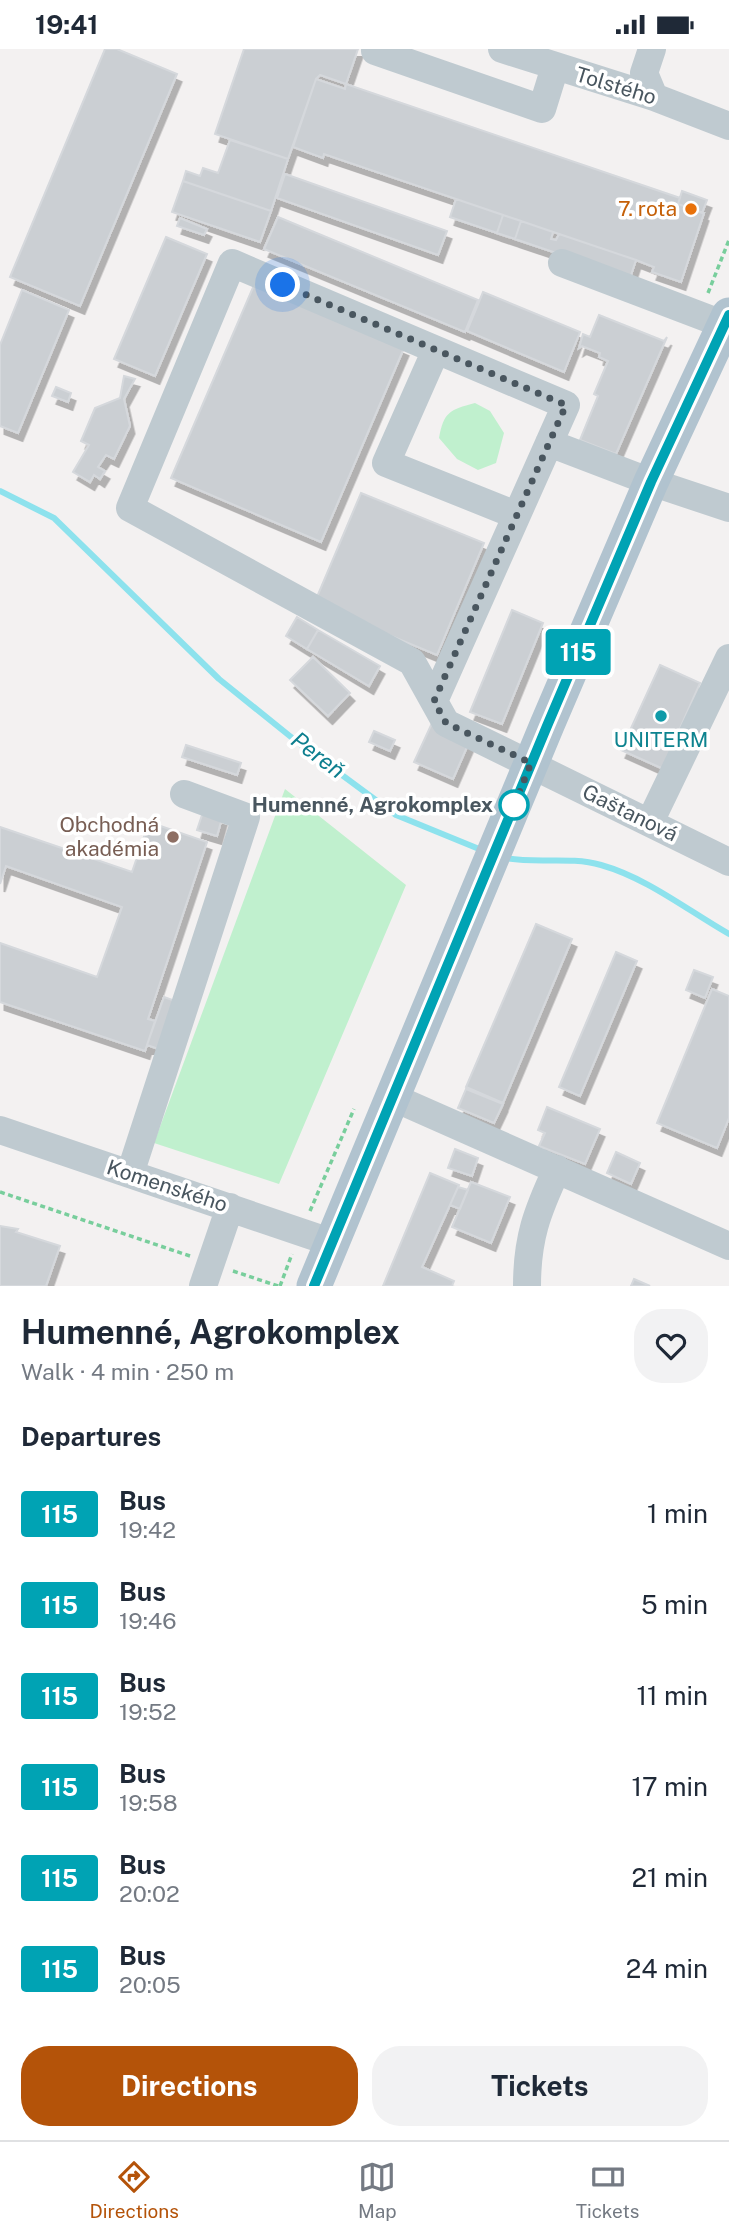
<!DOCTYPE html>
<meta charset="utf-8">
<style>
:root{--surface:#fff;--page:#f2f2f3;--text:#1f2937;--muted:#747a83;--line:#e0e1e3;--accent:#b45309}
body{margin:0;font-family:"Public Sans",sans-serif;background:var(--page);color:var(--text);height:100vh;display:flex;flex-direction:column;font-size:26px;white-space:nowrap}
*{box-sizing:border-box;margin:0}
p{font-size:23px;color:var(--muted)}
.icon{flex:none;width:38px;height:38px;fill:none;stroke:currentColor;stroke-width:2;stroke-linecap:round;stroke-linejoin:round}
.map{position:relative;height:1237px;overflow:hidden}
.side{display:flex;flex-direction:column;background:var(--surface);flex:1}
.side>*{flex:none}
.badge{padding:0 14px;border-radius:5px;font-size:24px;line-height:46px}
.you{position:absolute;width:35px;height:35px;margin:-18px;border:5px solid #fff;border-radius:50%;background:#1a73e8;box-shadow:0 0 0 10px #1a73e833}
.map>.badge{position:absolute;translate:-50% -50%;box-shadow:0 0 0 4px #fff}
h2{padding:0 21px;font-size:26px;line-height:63px}
.round{display:grid;place-items:center;flex:none;width:74px;height:74px;border-radius:28px;background:var(--page)}
.summary{display:flex;align-items:center;justify-content:space-between;height:119px;padding:0 21px}
h1{font-size:33px;font-weight:700;line-height:52px}
.cta{display:flex;gap:14px;margin-top:auto;padding:14px 21px}
.cta a{flex:1;height:80px;border-radius:28px;background:var(--accent);color:#fff;font-size:28px;font-weight:700;line-height:80px;text-align:center}
.cta a+a{background:var(--page);color:var(--text)}
ul{padding:0;list-style:none}
li{display:flex;align-items:center;gap:21px;height:91px;padding:0 21px}
li div{flex:1}
li b{display:block;font-size:26px}
li em{font-style:normal}
li .badge{min-width:77px;font-weight:700;text-align:center}
.status{display:flex;justify-content:space-between;align-items:center;height:49px;padding:0 35px;background:var(--surface);direction:ltr}
.status svg{height:19px;fill:currentColor}
.tabs{display:flex;justify-content:space-around;align-items:center;height:98px;border-top:2px solid var(--line);background:var(--surface);font-size:19px;color:var(--muted)}
.tabs a{display:grid;justify-items:center;gap:4px}
.tabs .active{color:var(--accent)}
.map>svg:first-child{display:block}
.green{fill:#c0f0ce}
.lines{fill:none;stroke-linecap:round;stroke-linejoin:round}
.stream{stroke:#8de2ed;stroke-width:6}
.building{fill:#cbcfd3;stroke:#d5d8dc;stroke-width:2;filter:url(#shadow)}
.path{stroke:#78ce9c;stroke-width:3.5;stroke-dasharray:5 3.5;stroke-linecap:butt}
.minor{stroke:#bfcad0;stroke-width:28}
.major{stroke:#b1c3cf;stroke-width:35}
.line-casing{stroke:#fff;stroke-width:16}
.line{stroke:#00a3b4;stroke-width:10}
.walk{stroke:#49565f;stroke-width:7;stroke-dasharray:0 12.6}
.food-dot{fill:#e8710a;stroke:#fff;stroke-width:2.5}
.culture-dot{fill:#0f9aa8;stroke:#fff;stroke-width:2.5}
.stop-dot{fill:#fff;stroke:#00a3b4;stroke-width:3.5}
.education-dot{fill:#8d6e63;stroke:#fff;stroke-width:2.5}
.labels{text-anchor:middle;stroke-width:7;stroke-linejoin:round;paint-order:stroke}
.street-label{font-size:21px;fill:#49565f;stroke:#fff}
.food-label{font-size:21px;fill:#c56008;stroke:#fff;text-anchor:end}
.culture-label{font-size:21px;fill:#0d838f;stroke:#fff}
.stop-label{font-size:21px;font-weight:bold;fill:#49565f;stroke:#fff;text-anchor:end}
.education-label{font-size:21px;fill:#785e54;stroke:#fff;text-anchor:end}
.water-label{font-size:23px;font-style:italic;fill:#0d7f8f;stroke:#fff}
</style>
<div class="status"><b>19:41</b><svg viewBox="0 0 49 12"><path d="M0 12V9h3v3zM5 12V6h3v6zM10 12V3h3v9zM15 12V0h3v12zM26 1h20v11H26zM47 4h2v5h-2z"/></svg></div>
<div class="map">
<svg width="729" height="1237" viewBox="0 0 729 1237">
<defs>
<filter id="shadow"><feDropShadow dx="4.5" dy="8" stdDeviation="0" flood-color="#0004"/></filter>
</defs>
<rect width="100%" height="100%" fill="#f3f1f1"/>
<path class="green" d="M475 354 490 362 504 384 496 414 478 421 457 410 439 389C444 363 449 361 475 354Z
M285 740 406 836 279 1135 154 1094Z"/>
<g class="lines">
<path class="stream" d="M0 442 54 469 219 630 296 692 396 766 484 802
M505 809C537 815 569 807 601 816 647 829 687 861 729 885"/>
</g>
<path class="building" d="M105 0H117L177 25 80 257 10 228Z
M244 0H358L346 35 320 26 316 30 288 110 215 85Z
M316 30 345 40 346 35 680 149 678 155 704 164 681 233 652 223 654 218 636 211 324 105 323 109 293 98Z
M230 91 288 110 271 162 183 132 186 122 200 127 203 119 218 124Z
M285 125 447 182 438 206 277 149Z
M183 132 271 162 260 193 172 163Z
M682 142 707 151 702 164 678 155Z
M456 150 503 166 497 184 450 168Z
M503 166 521 172 515 190 497 184Z
M278 168 478 251 465 283 264 200Z
M180 169 207 180 204 186 177 177Z
M521 172 553 183 551 190 556 191 559 185 636 211 630 229 515 190Z
M166 188 207 205 155 327 114 310Z
M254 236 404 299 321 493 171 429Z
M22 241 69 261 18 384 0 377V296Z
M483 243 580 283 564 323 467 282Z
M599 266 664 292 667 288 616 405 580 391 598 347 594 345 608 312 599 308 600 304 582 297 579 299 583 285 590 288Z
M124 327 135 330 124 350 130 377 114 410 106 406 98 418 105 422 100 430 94 426 90 433 73 423 89 396 81 392 95 359 120 349Z
M56 338 71 344 68 353 52 347Z
M361 444 484 494 437 606 314 555Z
M512 561 543 574 502 675 470 663Z
M297 568 318 581 307 600 286 587Z
M318 581 380 617 369 637 307 600Z
M313 608 350 644 328 667 290 631Z
M660 616 700 634 671 700 668 722 621 701Z
M432 674 470 691 453 730 414 713Z
M374 682 395 691 390 702 369 693Z
M186 696 241 714 237 726 182 708Z
M203 763 222 769 217 787 197 781Z
M149 773 207 793 148 970 155 972 145 1002 0 953V894L97 928 122 858 6 817 0 835V778L132 823Z
M536 875 572 890 503 1054 466 1038Z
M616 903 637 912 580 1047 559 1038Z
M694 921 713 928 705 949 686 941Z
M712 940 729 947V1069L717 1099 657 1074Z
M164 948 181 954 164 1002 147 996Z
M466 1040 503 1055 494 1074 458 1059Z
M547 1058 600 1080 585 1115 539 1097 545 1084 538 1081Z
M455 1100 478 1109 472 1127 448 1119Z
M616 1103 640 1114 631 1135 607 1124Z
M430 1124 459 1136 422 1218 454 1232 452 1237H383Z
M471 1133 510 1148 491 1194 452 1178Z
M458 1138 468 1141 460 1160 450 1156Z
M0 1177 18 1180 16 1183 60 1197 46 1237H0Z
M634 1230 650 1237H631Z"/>
<g class="lines">
<path class="path" d="M708 244 729 191
M0 1143 190 1207
M310 1162 354 1060
M233 1222 278 1237
M280 1237 292 1205"/>
<path class="minor" d="M502 0 654 48 729 77
M652 0 644 24 654 48
M375 2 542 60 555 18
M562 214 725 276
M436 301 386 414 516 466
M549 394 651 433 729 459
M434 652 566 356 232 214 130 459 412 613 446 674 729 813
M650 773 729 609
M392 1048 729 1197
M0 1081 333 1194
M130 1125 246 768 184 745
M203 1237 230 1158
M527 1237C527 1189 537 1163 557 1120"/>
<path class="major" d="M314 1237 547 676 651 433 729 266"/>
</g>
<g class="lines">
<defs>
<path id="line" d="M314 1237 547 677 651 433 729 266"/>
</defs>
<use href="#line" class="line-casing"/>
<use href="#line" class="line"/>
<path class="walk" d="M283 236 566 356 434 652 446 674 531 714 512 762 514 756"/>
</g>
<circle class="food-dot" cx="691" cy="160" r="7"/>
<circle class="culture-dot" cx="661" cy="667" r="7"/>
<circle class="stop-dot" cx="514" cy="756" r="14"/>
<circle class="education-dot" cx="173" cy="788" r="7"/>
<g class="labels">
<g class="street-label">
<text transform="translate(616 37) rotate(17)" y="7">Tolstého</text>
<text transform="translate(630 764) rotate(26)" y="7">Gaštanová</text>
<text transform="translate(167 1137) rotate(18)" y="7">Komenského</text>
</g>
<g class="food-label">
<text x="677" y="167">7. rota</text>
</g>
<g class="culture-label">
<text x="661" y="698">UNITERM</text>
</g>
<g class="stop-label">
<text x="493" y="763">Humenné, Agrokomplex</text>
</g>
<g class="education-label">
<text x="159" y="783">Obchodná<tspan x="159" dy="24">akadémia</tspan></text>
</g>
<g class="water-label">
<text transform="translate(318 706) rotate(37)" y="8">Pereň</text>
</g>
</g>
</svg>
<div class="you" style="left:283px;top:236px"></div>
<b class="badge" style="left:578px;top:603px;background:#00a3b4;color:#fff">115</b>
</div>
<section class="side">
<div class="summary"><div><h1>Humenné, Agrokomplex</h1><p>Walk · 4 min · 250 m</p></div><a class="round"><svg class="icon" aria-label="heart" viewBox="0 0 24 24"><path d="M12 20l-8-8c-3-5 5-10 8-4 3-6 11-1 8 4z"/></svg></a></div>
<h2>Departures</h2>
<ul>
<li><span class="badge" style="background:#00a3b4;color:#fff">115</span><div><b>Bus</b><p>19:42</p></div><em>1 min</em></li>
<li><span class="badge" style="background:#00a3b4;color:#fff">115</span><div><b>Bus</b><p>19:46</p></div><em>5 min</em></li>
<li><span class="badge" style="background:#00a3b4;color:#fff">115</span><div><b>Bus</b><p>19:52</p></div><em>11 min</em></li>
<li><span class="badge" style="background:#00a3b4;color:#fff">115</span><div><b>Bus</b><p>19:58</p></div><em>17 min</em></li>
<li><span class="badge" style="background:#00a3b4;color:#fff">115</span><div><b>Bus</b><p>20:02</p></div><em>21 min</em></li>
<li><span class="badge" style="background:#00a3b4;color:#fff">115</span><div><b>Bus</b><p>20:05</p></div><em>24 min</em></li>
</ul>
<div class="cta"><a>Directions</a><a>Tickets</a></div>
</section>
<nav class="tabs">
<a class="active"><svg class="icon" aria-label="directions" viewBox="0 0 24 24"><path d="M12 3l9 9-9 9-9-9zM9 14v-3h6M13 9l2 2-2 2"/></svg>Directions</a>
<a><svg class="icon" aria-label="map" viewBox="0 0 24 24"><path d="M3 6l6-2 6 2 6-2v14l-6 2-6-2-6 2zM9 4v14M15 6v14"/></svg>Map</a>
<a><svg class="icon" aria-label="tickets" viewBox="0 0 24 24"><path d="M3 7h18v10H3zM15 7v10"/></svg>Tickets</a>
</nav>
